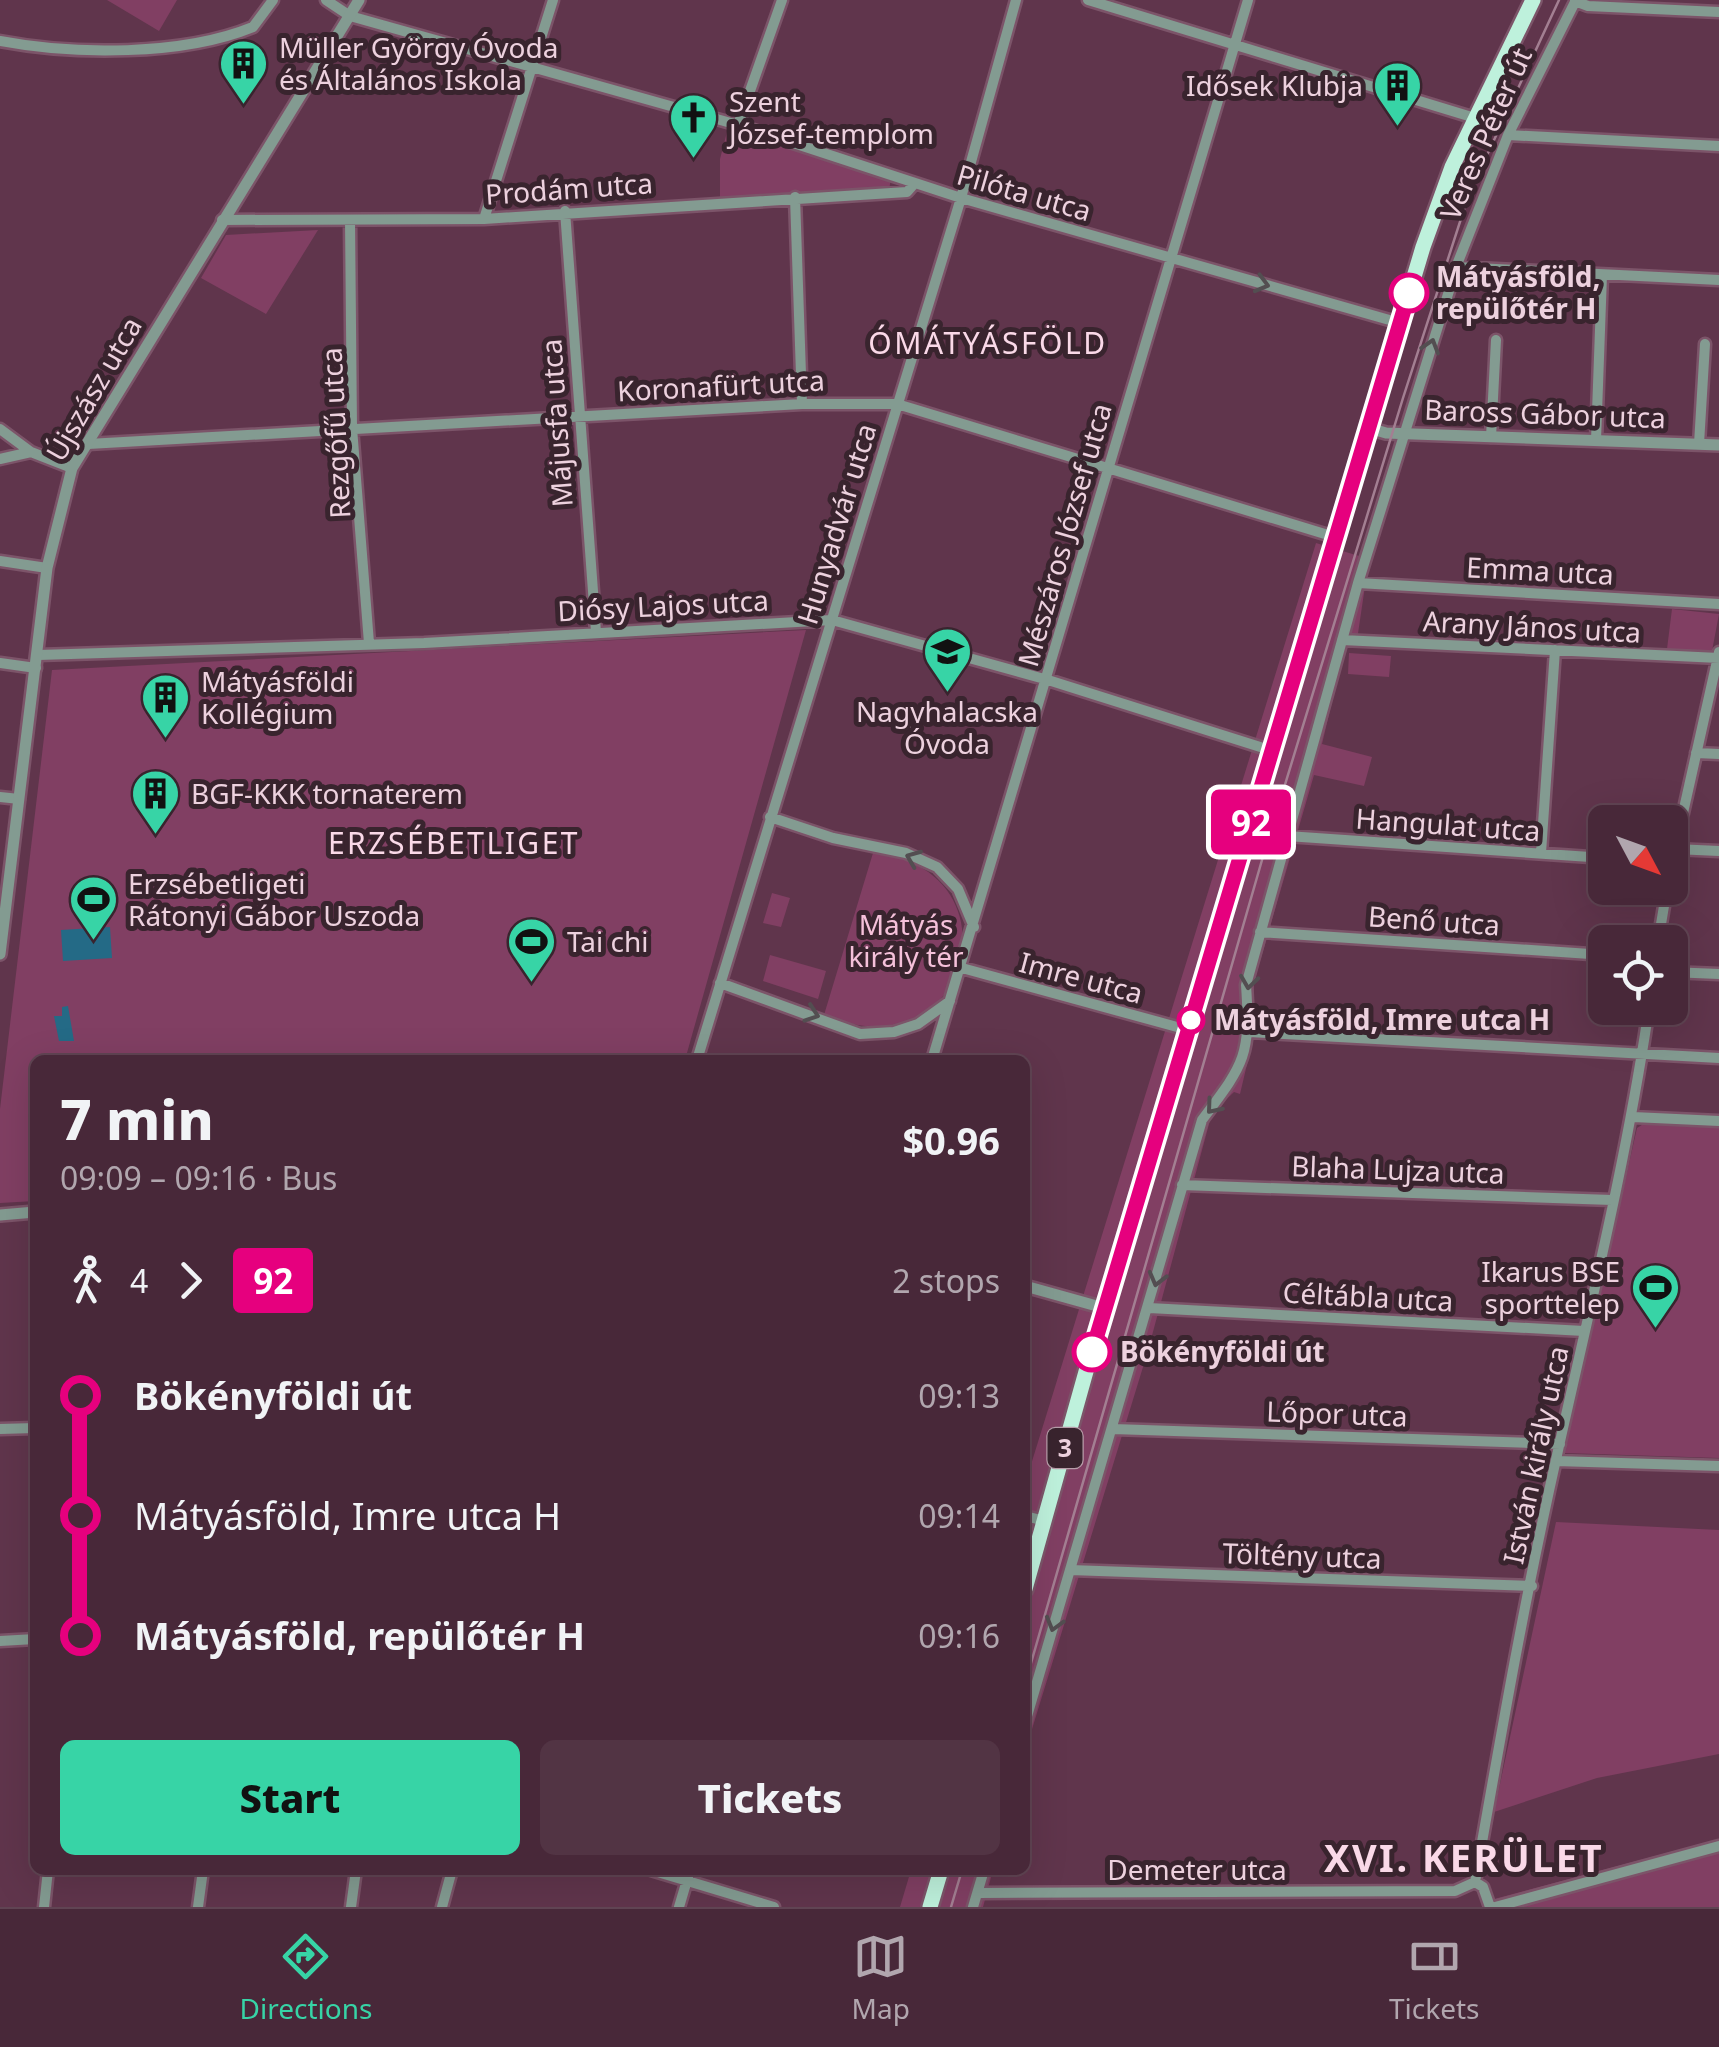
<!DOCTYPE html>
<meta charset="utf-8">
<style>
:root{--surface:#482839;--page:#523444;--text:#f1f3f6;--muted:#b1a6ae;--line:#604453;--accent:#37d4a6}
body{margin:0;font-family:"Noto Sans",sans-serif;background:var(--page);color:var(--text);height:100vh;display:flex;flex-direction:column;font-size:38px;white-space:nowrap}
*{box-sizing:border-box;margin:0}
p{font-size:32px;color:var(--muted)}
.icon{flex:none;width:55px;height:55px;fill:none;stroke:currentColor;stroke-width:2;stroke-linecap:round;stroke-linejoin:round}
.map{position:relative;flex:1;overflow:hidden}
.details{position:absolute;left:30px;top:1055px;width:1000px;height:820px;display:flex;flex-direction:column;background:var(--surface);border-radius:15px;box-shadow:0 10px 40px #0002,0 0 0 2px var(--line)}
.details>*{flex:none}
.badge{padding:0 20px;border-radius:8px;font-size:35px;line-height:65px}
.needle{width:65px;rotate:131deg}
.buttons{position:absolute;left:1588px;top:805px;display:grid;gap:20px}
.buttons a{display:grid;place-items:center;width:100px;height:100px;border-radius:15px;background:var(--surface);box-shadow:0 10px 40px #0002,0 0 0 2px var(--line);font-size:50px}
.map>.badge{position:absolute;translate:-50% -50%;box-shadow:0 0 0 5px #fff}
.legs{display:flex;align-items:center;gap:15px;height:110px;padding:0 30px;font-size:32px}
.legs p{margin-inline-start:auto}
.summary{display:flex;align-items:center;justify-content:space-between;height:170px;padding:0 30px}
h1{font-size:55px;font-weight:800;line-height:75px}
.action{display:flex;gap:20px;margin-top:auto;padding:20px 30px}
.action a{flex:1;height:115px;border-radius:15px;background:var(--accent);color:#111;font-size:40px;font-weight:800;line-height:115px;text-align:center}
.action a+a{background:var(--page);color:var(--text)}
ul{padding:0 30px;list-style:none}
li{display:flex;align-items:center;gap:35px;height:120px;font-size:38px}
li i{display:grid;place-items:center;width:15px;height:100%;margin:0 12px;background:currentColor}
li i::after{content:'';width:25px;height:25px;margin:-12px;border:8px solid;border-radius:50%;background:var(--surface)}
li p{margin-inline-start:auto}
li:first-child i{background:linear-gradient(#0000 50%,currentColor 0)}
li:last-child i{background:linear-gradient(currentColor 50%,#0000 0)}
.tabs{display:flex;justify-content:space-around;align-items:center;height:140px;border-top:2px solid var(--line);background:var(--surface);font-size:28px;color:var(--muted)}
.tabs a{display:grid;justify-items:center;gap:5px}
.tabs .on{color:var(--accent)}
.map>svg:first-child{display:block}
.green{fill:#813f63}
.water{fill:#246a86}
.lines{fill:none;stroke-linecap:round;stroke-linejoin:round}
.minor-casing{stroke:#7c5469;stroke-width:15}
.tertiary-casing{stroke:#7c5469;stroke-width:16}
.primary-casing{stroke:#7c5469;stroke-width:20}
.minor{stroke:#839b91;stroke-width:10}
.tertiary{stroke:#839b91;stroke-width:11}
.primary{stroke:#bef1dc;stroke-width:15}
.tram{stroke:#a37f92;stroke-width:2.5}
.oneway{stroke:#534e51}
.line-1-casing{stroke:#fff;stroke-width:22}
.line-1{stroke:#e6007e;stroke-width:15}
.stop-1-dot{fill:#fff;stroke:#e6007e;stroke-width:5}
.labels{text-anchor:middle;stroke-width:10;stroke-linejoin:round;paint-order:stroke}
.shield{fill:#39242e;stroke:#b79da9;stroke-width:2.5}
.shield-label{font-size:25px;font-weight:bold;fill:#edd1de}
.poi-label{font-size:28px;fill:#edd1de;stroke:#39242e;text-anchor:start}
.street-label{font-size:28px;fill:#edd1de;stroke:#39242e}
.stop-label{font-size:28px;font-weight:bold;fill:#edd1de;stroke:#39242e;text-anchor:start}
.park-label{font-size:28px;fill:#f5c1da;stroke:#39242e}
.neighbourhood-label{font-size:30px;letter-spacing:2.5px;fill:#fad9e8;stroke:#39242e}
.district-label{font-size:38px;font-weight:bold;letter-spacing:2.5px;fill:#fad9e8;stroke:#39242e}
</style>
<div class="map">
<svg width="1719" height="1907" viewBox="0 0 1719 1907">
<rect width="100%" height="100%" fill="#60354c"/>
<path class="green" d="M107 0H177L159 31Z
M729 124 891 178 889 190 720 200V159Z
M318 230 266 314 201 278 226 235Z
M1316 543 1369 559 1356 647H1345L1322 744 1372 757 1364 786 1314 775 1254 982 1253 1039 1240 1094 1234 1092 1212 1113 1147 1354 1025 1752V1484Z
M1672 609 1719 614 1712 651 1667 649Z
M806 630 685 1060H35V1201L0 1203V1109L52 670Z
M1349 653 1391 656 1389 677 1348 674Z
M873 853C885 856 899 857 910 862 1011 904 959 1072 824 1015Z
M772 893 790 898 781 927 763 923Z
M770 955 826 971 818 999 763 981Z
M1645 1123 1719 1127V1458L1564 1453 1637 1128Z
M1556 1522 1719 1530V1754L1597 1778 1494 1812Z
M1719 1839V1907H1482L1483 1902Z
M911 1870H993L983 1907H900Z"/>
<path class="water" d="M110 927 112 958 63 961 61 930Z
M68 1006 74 1041H59L54 1016H62V1007Z"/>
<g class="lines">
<defs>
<path id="minor" d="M326 0 350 16 738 125 961 198 1400 323
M1088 0 1475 118
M1575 1 1588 6 1719 12
M0 41C74 55 182 56 253 27L273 0
M738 125 782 0
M1508 135 1719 146
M795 197 802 404
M565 211 596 632
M484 219 553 0
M222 220 484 219 907 192 915 183
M350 220 352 428 369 643
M1456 267 1719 280
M0 429 31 452
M1491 437 1496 340
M1596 440 1602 275
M88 444 802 404H897L1338 538
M1699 444 1705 344
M0 459 31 452 72 468
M0 561 47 568
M1358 583 1719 604
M1342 640 1719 658
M38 655 424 643 832 620 1048 680 1273 751
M0 663 36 668
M1696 753 1719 754
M0 797 19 799
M770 817 833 838 906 853 937 867 958 889 974 927
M1287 836 1605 858
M1675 849 1719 851
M1541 853 1555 650
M1670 871 1719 652
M1260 932 1605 955
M1658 942 1667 888
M962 968 1188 1030
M1670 972 1719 974
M720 983 860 1034 894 1032 918 1024 950 1001
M1249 1032 1719 1058
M697 1060 961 198 1016 0
M932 1060 1248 0
M1633 1117 1719 1121
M1182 1185 1612 1200
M1149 1308 1584 1331
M0 1429 35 1428
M1113 1429 1560 1444
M1556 1461 1719 1466
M1025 1516 1045 1521
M1070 1570 1532 1586
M0 1641 35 1639
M1025 1723 1202 1120C1244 1064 1251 1057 1246 985L1358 583 1458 262 1508 135 1576 0
M651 1870 774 1907
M978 1893 1455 1891 1475 1882
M44 1907 48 1870
M198 1907 203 1870
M351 1907 356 1870
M442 1907 452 1870
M679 1907 690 1870
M973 1907 984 1870
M1490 1907 1483 1887 1475 1882C1500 1740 1525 1596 1557 1455 1590 1307 1627 1158 1649 1008
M1495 1907 1719 1846"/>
<path id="tertiary" d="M1369 428 1386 433 1719 445
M0 954 47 568 72 468 359 0
M0 1215 35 1212
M1025 1286 1104 1308"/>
<path id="primary" d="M1025 1589 1101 1318 1423 247 1452 167 1533 0
M930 1907 941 1870"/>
</defs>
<use href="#minor" class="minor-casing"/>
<use href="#tertiary" class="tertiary-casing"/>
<use href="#primary" class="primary-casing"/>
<use href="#minor" class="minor"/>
<use href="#tertiary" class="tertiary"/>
<use href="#primary" class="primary"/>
<path class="tram" d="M1025 1684 1262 860 1403 398 1469 194 1559 0
M951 1907 962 1870"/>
</g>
<defs><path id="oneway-chevron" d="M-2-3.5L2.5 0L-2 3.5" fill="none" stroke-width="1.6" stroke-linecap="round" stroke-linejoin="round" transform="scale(2.5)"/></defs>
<g class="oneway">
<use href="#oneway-chevron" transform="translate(1262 284) rotate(15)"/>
<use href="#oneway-chevron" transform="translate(1431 346) rotate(-73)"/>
<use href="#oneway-chevron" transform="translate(913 858) rotate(-158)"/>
<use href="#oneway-chevron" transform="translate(1249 982) rotate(98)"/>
<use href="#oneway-chevron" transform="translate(812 1014) rotate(19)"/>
<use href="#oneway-chevron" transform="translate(1213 1107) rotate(130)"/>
<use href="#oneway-chevron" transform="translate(1157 1279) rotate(105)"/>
<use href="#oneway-chevron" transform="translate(1054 1624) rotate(106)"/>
</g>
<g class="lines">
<defs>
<path id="line-1" d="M1092 1352 1409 293"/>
</defs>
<use href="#line-1" class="line-1-casing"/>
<use href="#line-1" class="line-1"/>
</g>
<defs>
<symbol id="building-pin" viewBox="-11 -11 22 30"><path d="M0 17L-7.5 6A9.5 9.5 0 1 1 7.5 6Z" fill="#37d4a6" stroke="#39242e"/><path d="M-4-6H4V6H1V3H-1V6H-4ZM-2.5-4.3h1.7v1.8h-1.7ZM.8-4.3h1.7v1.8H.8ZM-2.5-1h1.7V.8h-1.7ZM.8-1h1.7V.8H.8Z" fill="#111"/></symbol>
<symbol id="church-pin" viewBox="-11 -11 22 30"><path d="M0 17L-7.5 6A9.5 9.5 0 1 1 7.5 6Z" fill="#37d4a6" stroke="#39242e"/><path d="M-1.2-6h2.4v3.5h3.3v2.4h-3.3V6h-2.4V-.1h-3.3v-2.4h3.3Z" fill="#111"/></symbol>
<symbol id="school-pin" viewBox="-11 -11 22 30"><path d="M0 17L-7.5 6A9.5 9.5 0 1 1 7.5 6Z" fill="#37d4a6" stroke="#39242e"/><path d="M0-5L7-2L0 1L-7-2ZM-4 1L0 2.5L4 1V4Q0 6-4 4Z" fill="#111"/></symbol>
<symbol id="stadium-pin" viewBox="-11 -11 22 30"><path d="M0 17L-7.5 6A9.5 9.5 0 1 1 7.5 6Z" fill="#37d4a6" stroke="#39242e"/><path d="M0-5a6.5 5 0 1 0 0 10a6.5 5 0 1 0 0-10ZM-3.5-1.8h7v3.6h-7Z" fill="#111"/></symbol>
</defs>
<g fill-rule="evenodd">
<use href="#building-pin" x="216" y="36" width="55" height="75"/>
<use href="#building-pin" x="1370" y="58" width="55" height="75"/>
<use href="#church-pin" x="666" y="90" width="55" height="75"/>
<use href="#school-pin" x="920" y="624" width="55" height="75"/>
<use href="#building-pin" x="138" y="670" width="55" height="75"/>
<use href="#building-pin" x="128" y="766" width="55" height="75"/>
<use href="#stadium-pin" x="66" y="872" width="55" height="75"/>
<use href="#stadium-pin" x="504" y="914" width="55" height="75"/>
<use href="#stadium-pin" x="1628" y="1260" width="55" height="75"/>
</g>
<g class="stop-1-dot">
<circle cx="1409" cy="293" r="18"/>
<circle cx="1191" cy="1020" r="12"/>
<circle cx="1092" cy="1352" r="18"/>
</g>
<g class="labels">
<rect class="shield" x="1047.5" y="1428" width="35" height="40" rx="8"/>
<g class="shield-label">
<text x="1065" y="1457">3</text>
</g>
<g class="poi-label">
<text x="279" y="58">Müller György Óvoda<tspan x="279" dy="32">és Általános Iskola</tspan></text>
<text x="1363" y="96" text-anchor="end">Idősek Klubja</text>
<text x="729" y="112">Szent<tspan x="729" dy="32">József-templom</tspan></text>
<text x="201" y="692">Mátyásföldi<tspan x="201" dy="32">Kollégium</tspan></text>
<text x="947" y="722" text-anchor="middle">Nagyhalacska<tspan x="947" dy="32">Óvoda</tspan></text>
<text x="191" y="804">BGF-KKK tornaterem</text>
<text x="128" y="894">Erzsébetligeti<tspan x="128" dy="32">Rátonyi Gábor Uszoda</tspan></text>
<text x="567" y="952">Tai chi</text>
<text x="1620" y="1282" text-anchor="end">Ikarus BSE<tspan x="1620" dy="32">sporttelep</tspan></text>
</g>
<g class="street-label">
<text transform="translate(1486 134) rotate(-66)" y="10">Veres Péter út</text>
<text transform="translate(569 189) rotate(-4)" y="10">Prodám utca</text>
<text transform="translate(1024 193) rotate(16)" y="10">Pilóta utca</text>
<text transform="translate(721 386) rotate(-3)" y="10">Koronafürt utca</text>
<text transform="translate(94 389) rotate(-60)" y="10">Újszász utca</text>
<text transform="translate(1545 414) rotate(2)" y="10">Baross Gábor utca</text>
<text transform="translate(557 423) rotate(-94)" y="10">Májusfa utca</text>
<text transform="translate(336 433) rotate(-93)" y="10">Rezgőfű utca</text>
<text transform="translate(837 524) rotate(-73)" y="10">Hunyadvár utca</text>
<text transform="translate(1065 535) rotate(-74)" y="10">Mészáros József utca</text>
<text transform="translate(1540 571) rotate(3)" y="10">Emma utca</text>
<text transform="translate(663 606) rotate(-3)" y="10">Diósy Lajos utca</text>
<text transform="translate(1532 627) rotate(3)" y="10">Arany János utca</text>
<text transform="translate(1448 825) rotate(4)" y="10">Hangulat utca</text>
<text transform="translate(1434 921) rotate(4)" y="10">Benő utca</text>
<text transform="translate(1081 978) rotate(15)" y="10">Imre utca</text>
<text transform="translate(1398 1170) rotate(2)" y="10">Blaha Lujza utca</text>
<text transform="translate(1368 1297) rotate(3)" y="10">Céltábla utca</text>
<text transform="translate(1337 1414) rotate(2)" y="10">Lőpor utca</text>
<text transform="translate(1536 1455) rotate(-78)" y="10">István király utca</text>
<text transform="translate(1302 1556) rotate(2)" y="10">Töltény utca</text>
<text x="1197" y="1880">Demeter utca</text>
</g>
<g class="stop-label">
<text x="1436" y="287">Mátyásföld,<tspan x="1436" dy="32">repülőtér H</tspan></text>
<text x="1214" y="1030">Mátyásföld, Imre utca H</text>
<text x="1120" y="1362">Bökényföldi út</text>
</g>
<g class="park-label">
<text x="906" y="935">Mátyás<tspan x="906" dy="32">király tér</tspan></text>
</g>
<g class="neighbourhood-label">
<text x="988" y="354">ÓMÁTYÁSFÖLD</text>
<text x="454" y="854">ERZSÉBETLIGET</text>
</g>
<g class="district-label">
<text x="1464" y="1872">XVI. KERÜLET</text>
</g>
</g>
</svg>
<div class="buttons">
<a><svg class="needle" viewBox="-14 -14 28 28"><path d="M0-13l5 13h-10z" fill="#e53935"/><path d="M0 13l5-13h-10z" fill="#b1a6ae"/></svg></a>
<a><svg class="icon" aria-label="locate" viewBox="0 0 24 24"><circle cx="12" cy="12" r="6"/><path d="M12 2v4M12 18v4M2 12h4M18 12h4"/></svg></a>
</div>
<b class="badge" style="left:1251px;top:822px;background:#e6007e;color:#fff">92</b>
<section class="details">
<div class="summary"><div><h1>7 min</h1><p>09:09 – 09:16 · Bus</p></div><b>$0.96</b></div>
<div class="legs"><svg class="icon" aria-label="walk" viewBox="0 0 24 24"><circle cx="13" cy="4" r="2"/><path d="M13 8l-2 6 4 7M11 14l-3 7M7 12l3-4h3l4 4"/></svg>4<svg class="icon" aria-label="forward" viewBox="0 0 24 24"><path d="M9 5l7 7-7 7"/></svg><b class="badge" style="background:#e6007e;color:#fff">92</b><p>2 stops</p></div>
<ul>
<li><i style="color:#e6007e"></i><b>Bökényföldi út</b><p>09:13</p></li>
<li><i style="color:#e6007e"></i><span>Mátyásföld, Imre utca H</span><p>09:14</p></li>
<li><i style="color:#e6007e"></i><b>Mátyásföld, repülőtér H</b><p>09:16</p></li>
</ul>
<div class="action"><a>Start</a><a>Tickets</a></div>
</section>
</div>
<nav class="tabs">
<a class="on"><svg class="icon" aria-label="directions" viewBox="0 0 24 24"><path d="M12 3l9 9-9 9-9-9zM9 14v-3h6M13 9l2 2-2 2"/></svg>Directions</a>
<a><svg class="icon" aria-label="map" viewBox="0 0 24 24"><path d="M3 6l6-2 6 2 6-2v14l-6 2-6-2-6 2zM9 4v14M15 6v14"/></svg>Map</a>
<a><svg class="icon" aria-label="tickets" viewBox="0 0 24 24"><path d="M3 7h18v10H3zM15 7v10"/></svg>Tickets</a>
</nav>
